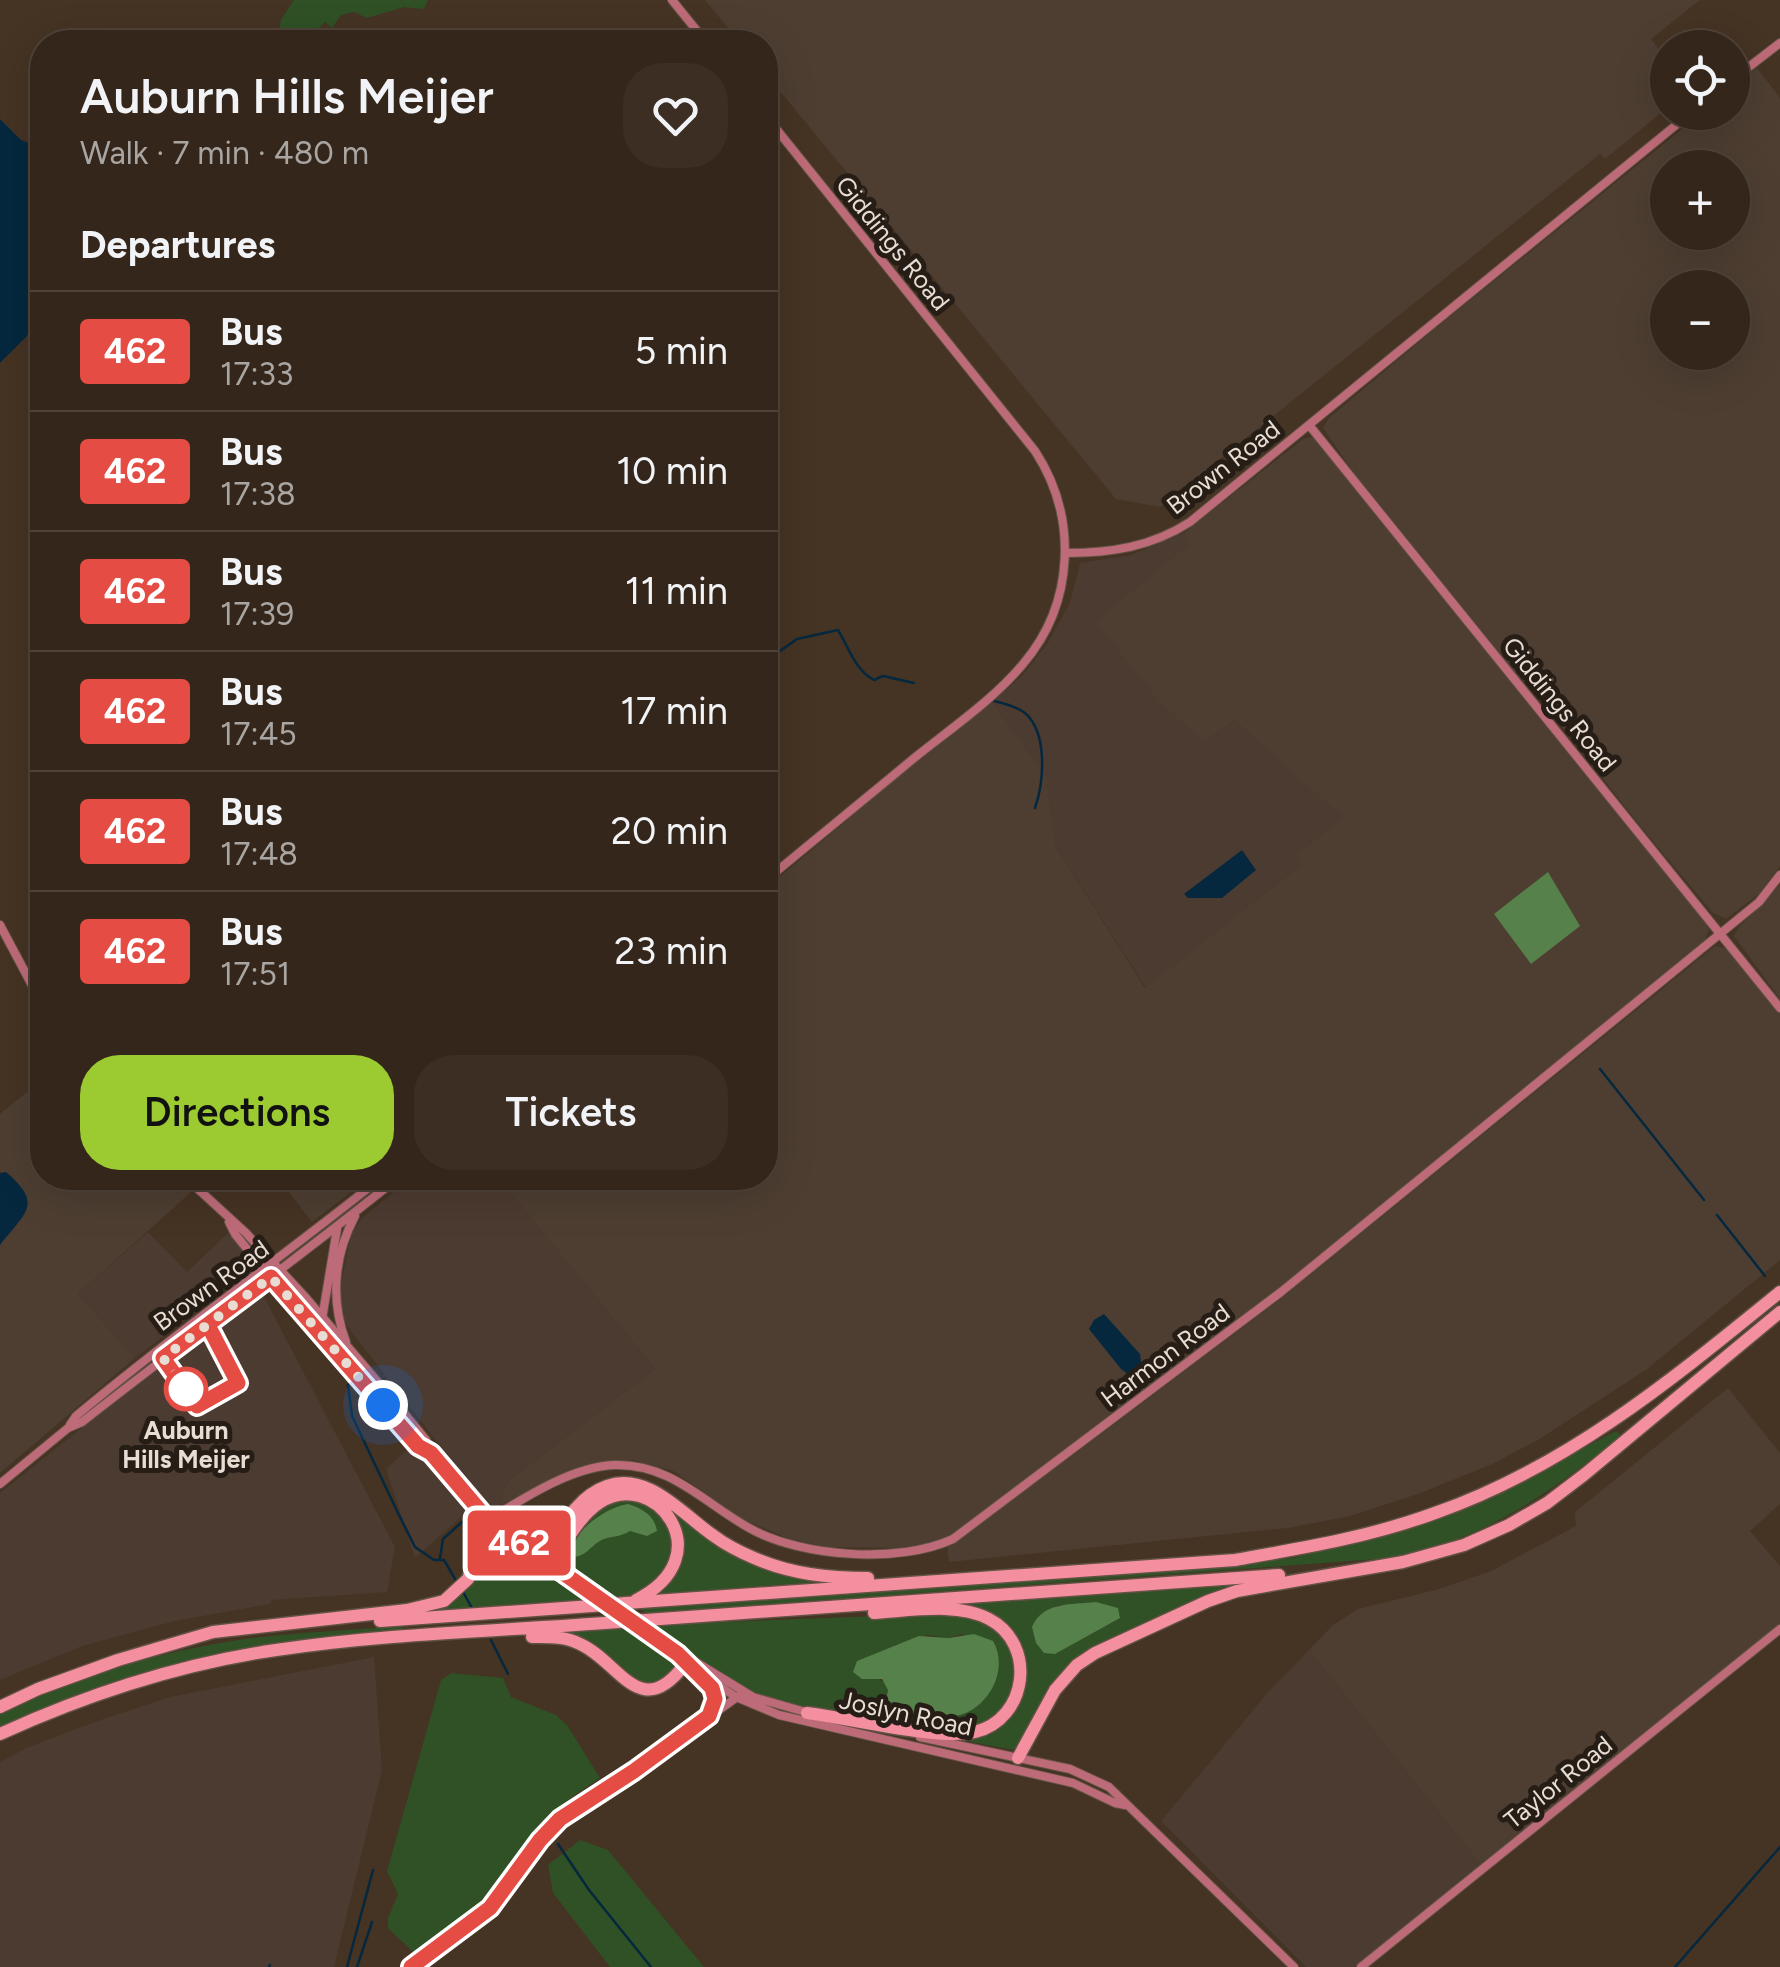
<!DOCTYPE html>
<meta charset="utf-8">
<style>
:root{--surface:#34261a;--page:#3c2e23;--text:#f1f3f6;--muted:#a9a5a2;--line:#4e4339;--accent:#9cca31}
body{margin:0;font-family:Figtree,sans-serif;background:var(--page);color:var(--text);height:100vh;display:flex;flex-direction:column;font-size:38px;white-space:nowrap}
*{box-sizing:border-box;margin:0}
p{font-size:32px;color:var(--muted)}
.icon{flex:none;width:55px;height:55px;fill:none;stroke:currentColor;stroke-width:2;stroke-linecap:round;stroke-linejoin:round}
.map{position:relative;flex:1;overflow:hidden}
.panel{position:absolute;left:30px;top:30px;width:748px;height:1160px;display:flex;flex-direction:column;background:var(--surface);border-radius:40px;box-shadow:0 10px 40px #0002,0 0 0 2px var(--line)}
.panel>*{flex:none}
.badge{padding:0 20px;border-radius:8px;font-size:35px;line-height:65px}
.fabs{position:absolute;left:1650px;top:30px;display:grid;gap:20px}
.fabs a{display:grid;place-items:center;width:100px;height:100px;border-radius:50%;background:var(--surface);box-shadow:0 10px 40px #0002,0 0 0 2px var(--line);font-size:50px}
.you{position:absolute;width:50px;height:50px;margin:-25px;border:8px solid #fff;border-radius:50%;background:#1a73e8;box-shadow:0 0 0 15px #1a73e833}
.map>.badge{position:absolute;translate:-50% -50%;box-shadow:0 0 0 5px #fff}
h2{padding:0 50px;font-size:38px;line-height:90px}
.round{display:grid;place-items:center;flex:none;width:105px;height:105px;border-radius:40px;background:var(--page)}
.head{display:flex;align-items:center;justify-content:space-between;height:170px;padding:0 50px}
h1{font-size:48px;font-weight:600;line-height:75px}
.cta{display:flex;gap:20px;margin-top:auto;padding:20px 50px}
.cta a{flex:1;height:115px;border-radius:40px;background:var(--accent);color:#111;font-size:40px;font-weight:600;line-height:115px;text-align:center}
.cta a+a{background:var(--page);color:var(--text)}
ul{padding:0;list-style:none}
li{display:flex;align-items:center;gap:30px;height:120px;padding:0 50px;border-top:2px solid var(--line)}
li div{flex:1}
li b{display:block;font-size:38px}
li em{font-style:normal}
li .badge{min-width:110px;font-weight:700;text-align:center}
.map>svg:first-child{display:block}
.commercial{fill:#4c3b31}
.industrial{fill:#4e3e32;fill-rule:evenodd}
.green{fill:#2f5125;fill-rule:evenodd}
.forest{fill:#56814a}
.water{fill:#05283e}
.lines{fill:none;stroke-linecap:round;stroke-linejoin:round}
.stream{stroke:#05283e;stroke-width:2.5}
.secondary-casing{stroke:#625243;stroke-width:10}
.highway-casing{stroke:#625243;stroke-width:15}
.secondary{stroke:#be6b79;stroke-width:8}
.highway{stroke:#f48f9f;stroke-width:12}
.highway-bridge-casing{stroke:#625243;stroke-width:15;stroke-linecap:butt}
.highway-bridge{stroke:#f48f9f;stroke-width:12}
.line-casing{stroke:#fff;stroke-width:22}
.line{stroke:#e54c44;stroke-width:15}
.walk{stroke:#e8ddd3;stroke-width:10;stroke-dasharray:0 18}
.stop-dot{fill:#fff;stroke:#e54c44;stroke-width:5}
.labels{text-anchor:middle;stroke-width:10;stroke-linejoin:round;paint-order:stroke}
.street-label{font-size:25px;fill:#e8ddd3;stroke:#251d16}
.stop-label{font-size:25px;font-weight:bold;fill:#e8ddd3;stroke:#251d16}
</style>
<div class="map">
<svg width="1780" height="1967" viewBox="0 0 1780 1967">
<rect width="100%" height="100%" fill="#453323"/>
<path class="commercial" d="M1184 533 1192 543 1095 621 1204 742 1234 720 1344 816 1298 855 1303 863 1146 988 1056 847 1046 775 992 702 1022 676 1047 644 1070 603 1080 563 1131 555Z
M410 1178H498L655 1369 507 1482 500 1505 495 1508 481 1499 341 1318 340 1289 351 1234 361 1219Z
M148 1232 187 1272 228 1233 256 1265 135 1358 78 1294Z
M261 1291 395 1547 387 1592 272 1600 270 1604 175 1621 82 1646 0 1680V1493L158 1367Z
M411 1446 468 1511 415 1558 386 1469Z
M1309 1650 1481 1865 1354 1967H1306L1161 1821 1269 1691Z
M374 1657 382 1770 334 1967H0V1762L26 1748 103 1719 170 1697Z"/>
<path class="industrial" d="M705 0H1700L1651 39 1667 60V108L1605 159 1600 154 1160 507 1116 499 765 73V42H740Z
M1757 68 1780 98V866L1760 893 1726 919 1713 913 1641 827 1535 692 1518 676 1352 470 1323 428 1329 418 1437 327 1702 113 1732 112 1733 88ZM1668 168H1732V232H1668ZM1668 288H1732V352H1668Z
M1312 437 1333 459 1651 851 1705 922 1709 929 1705 940 1253 1310 949 1536 922 1545 896 1548 828 1547 789 1539 745 1520 673 1471 633 1460 588 1465 500 1505 507 1482 655 1369 498 1178H765V889L905 772 992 702 1046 775 1056 847 1145 988 1302 864 1297 855 1343 817 1234 720 1204 742 1160 702 1095 621 1191 543 1184 533 1303 439Z
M1780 885V999L1734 936 1739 927Z
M1715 946 1726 948 1780 1012V1260L1647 1369 1538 1440 1490 1465 1418 1494 1350 1516 1288 1528 949 1562 947 1546 1072 1456 1278 1301Z
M42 1080V1178H176L190 1193 78 1294 135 1358 0 1473V1114Z
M278 1178H370L312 1222Z
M1728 1388 1780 1453V1504L1750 1531 1780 1566V1624L1481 1865 1309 1650 1333 1625 1358 1609 1439 1589 1491 1571 1576 1526 1575 1512Z"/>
<path class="green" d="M294 0H428L424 9 404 7 367 18 354 12 341 15 332 28 325 22 318 29 315 42H277L281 20Z
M1616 1431 1620 1434 1616 1440C1544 1497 1483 1540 1391 1558L646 1613 640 1609 1205 1568 1292 1558 1401 1531 1489 1498Z
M609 1490 646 1492 710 1538 830 1581 654 1594 663 1587 678 1533 642 1494 580 1510Z
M614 1500C623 1501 638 1499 646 1503 686 1522 677 1575 641 1592 632 1597 619 1596 609 1597L565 1565 561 1558 588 1517Z
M491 1534 589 1599 432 1611V1608L446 1603Z
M1249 1583 1096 1647 1014 1750 951 1738 990 1729 1024 1678 998 1621 907 1607ZM1084 1604 1087 1636 1055 1654V1606Z
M953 1613C962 1615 975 1616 983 1620 1024 1640 1027 1705 984 1725 952 1740 786 1707 751 1691 715 1674 682 1647 648 1625ZM963 1634 992 1688C955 1735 932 1709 888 1690L887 1684 877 1678 926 1635 949 1638Z
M402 1626V1631C262 1642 129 1668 0 1727V1713C73 1680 147 1655 226 1642 284 1632 344 1631 402 1626Z
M628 1626 680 1663 663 1682 640 1685 556 1633Z
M451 1673 503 1678 511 1697 556 1715 567 1725 600 1778 572 1797 544 1823 491 1894 415 1954 388 1928V1918L398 1894 387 1871 441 1680Z
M580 1840 608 1850 704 1967H610L553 1893 548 1865Z"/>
<path class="forest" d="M1548 872 1580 926 1531 964 1494 914Z
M628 1504C642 1508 655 1516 657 1531L647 1536 630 1531C620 1537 613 1536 604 1539 591 1544 588 1556 573 1557 568 1533 606 1507 628 1504Z
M1096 1602 1118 1608 1120 1618 1055 1654 1044 1653 1036 1643 1032 1627C1043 1601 1072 1605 1096 1602Z
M974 1634 993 1641C1011 1672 985 1716 948 1717 929 1717 909 1712 891 1710L885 1706 888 1690 882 1679H862L853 1672 857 1661 919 1636 949 1638Z"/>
<path class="water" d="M0 119 21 140 42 148V305L36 311 27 336 0 363Z
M1242 850 1256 870 1222 898H1188L1184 894Z
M6 1172C43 1204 27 1211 0 1245V1173Z
M1104 1314 1140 1354 1142 1368 1132 1377 1121 1369 1089 1329 1094 1320Z"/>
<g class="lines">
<path class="stream" d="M638 40 640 42
M765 657 773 656 797 639 838 630C849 648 855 670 874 680L883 676 914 683
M994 701C1005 704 1016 706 1025 713 1048 733 1044 782 1035 808
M1600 1069 1704 1200
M1717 1215 1765 1276
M348 1385 352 1416 398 1513 415 1547 434 1560H444L458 1584
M440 1558 443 1539 462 1522
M463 1592 472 1608
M491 1640 508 1674
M558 1844 589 1890 651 1967
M269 1967 270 1965
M347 1967 373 1870
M357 1967 372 1922
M1675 1967 1780 1847"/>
<defs>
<path id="secondary" d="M672 0 706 42
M1732 80 1780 43
M765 115 1035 451C1078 517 1075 603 1023 664 992 701 950 729 913 759 864 800 814 840 765 881
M1309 425 1780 1008
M1066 553C1111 553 1151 547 1190 522L1692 112
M0 925 42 1004
M186 1178 246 1233 307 1299 395 1402 426 1440 431 1453 488 1520 678 1654 686 1656 753 1697 809 1713
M229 1222 235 1234 264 1270 419 1446 429 1452
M322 1319 337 1229
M346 1342C330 1300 334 1255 355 1216
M70 1425 76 1416C175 1333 281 1258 381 1178
M0 1484 68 1428 82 1422C187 1340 294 1261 398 1178
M488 1520C524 1498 571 1467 614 1465 671 1463 705 1504 751 1529 802 1557 899 1564 953 1539L1281 1292 1759 902 1780 875
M682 1661 736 1697 779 1715 1073 1783 1115 1803 1125 1805
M706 1683 715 1695 710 1715
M920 1737 1070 1769 1109 1787 1294 1967
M411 1967 494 1904 544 1834 559 1819 634 1771 740 1695
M1361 1967 1780 1629"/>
<path id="highway" d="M541 1559C559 1533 575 1497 607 1486 648 1471 683 1515 714 1536 726 1545 740 1552 754 1558 791 1574 828 1578 868 1578
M550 1566C564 1546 578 1517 599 1503 654 1466 724 1556 636 1600
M626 1603 1235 1560C1303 1548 1370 1537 1435 1513 1567 1467 1674 1378 1780 1292
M660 1619 1279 1575
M380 1621 592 1606
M532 1637C548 1637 565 1636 580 1644 620 1662 640 1724 685 1664
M0 1707 38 1689 118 1660 213 1632 407 1610 444 1601 468 1579 488 1520
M807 1713C849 1718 940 1741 975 1732 1028 1719 1037 1644 989 1619 958 1602 909 1611 874 1613
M0 1734C88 1694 180 1664 276 1650 389 1633 504 1631 618 1622
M1018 1758 1055 1690 1077 1665 1095 1653 1208 1601 1237 1591 1403 1562 1464 1545 1509 1525 1547 1503 1585 1474 1780 1312"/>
</defs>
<use href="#secondary" class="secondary-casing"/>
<use href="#highway" class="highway-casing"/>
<use href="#secondary" class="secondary"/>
<use href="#highway" class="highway"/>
<defs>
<path id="highway-bridge" d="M592 1606 626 1603
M618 1622 660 1619"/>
</defs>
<use href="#highway-bridge" class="highway-bridge-casing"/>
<use href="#highway-bridge" class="highway-bridge"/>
</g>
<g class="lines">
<defs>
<path id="line" d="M211 1331 238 1383 197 1406 163 1358 271 1277 418 1446 431 1453 488 1520 678 1654 712 1688 715 1699 709 1716 634 1771 560 1819 540 1840 490 1908 411 1967"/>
</defs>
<use href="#line" class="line-casing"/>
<use href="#line" class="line"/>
<path class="walk" d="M186 1389 163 1358 271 1277 383 1405"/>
</g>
<circle class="stop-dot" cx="186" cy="1389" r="20"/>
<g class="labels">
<g class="street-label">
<text transform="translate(893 243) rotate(51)" y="9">Giddings Road</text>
<text transform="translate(1223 467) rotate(-38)" y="9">Brown Road</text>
<text transform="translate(1560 704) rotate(51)" y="9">Giddings Road</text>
<text transform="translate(211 1285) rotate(-36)" y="9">Brown Road</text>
<text transform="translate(1165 1355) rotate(-37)" y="9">Harmon Road</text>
<text transform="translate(906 1713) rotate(12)" y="9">Joslyn Road</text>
<text transform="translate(1558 1782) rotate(-39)" y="9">Taylor Road</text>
</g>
<g class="stop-label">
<text x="186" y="1439">Auburn<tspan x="186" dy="29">Hills Meijer</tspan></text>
</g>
</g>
</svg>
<div class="fabs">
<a><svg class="icon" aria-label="locate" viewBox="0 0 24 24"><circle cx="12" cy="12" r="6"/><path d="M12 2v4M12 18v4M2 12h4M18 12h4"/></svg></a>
<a>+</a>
<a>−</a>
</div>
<div class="you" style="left:383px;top:1405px"></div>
<b class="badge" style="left:519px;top:1543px;background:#e54c44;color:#fff">462</b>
<section class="panel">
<div class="head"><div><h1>Auburn Hills Meijer</h1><p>Walk · 7 min · 480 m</p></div><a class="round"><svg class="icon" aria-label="heart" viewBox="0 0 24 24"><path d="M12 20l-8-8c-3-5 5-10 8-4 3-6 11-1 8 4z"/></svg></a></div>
<h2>Departures</h2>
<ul>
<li><span class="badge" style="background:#e54c44;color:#fff">462</span><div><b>Bus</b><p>17:33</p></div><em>5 min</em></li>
<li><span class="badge" style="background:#e54c44;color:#fff">462</span><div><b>Bus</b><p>17:38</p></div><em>10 min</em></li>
<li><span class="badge" style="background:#e54c44;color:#fff">462</span><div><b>Bus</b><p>17:39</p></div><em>11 min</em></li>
<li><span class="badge" style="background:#e54c44;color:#fff">462</span><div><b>Bus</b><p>17:45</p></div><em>17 min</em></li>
<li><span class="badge" style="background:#e54c44;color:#fff">462</span><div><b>Bus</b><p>17:48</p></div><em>20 min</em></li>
<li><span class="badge" style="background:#e54c44;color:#fff">462</span><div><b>Bus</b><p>17:51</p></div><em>23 min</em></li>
</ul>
<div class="cta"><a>Directions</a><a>Tickets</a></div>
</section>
</div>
